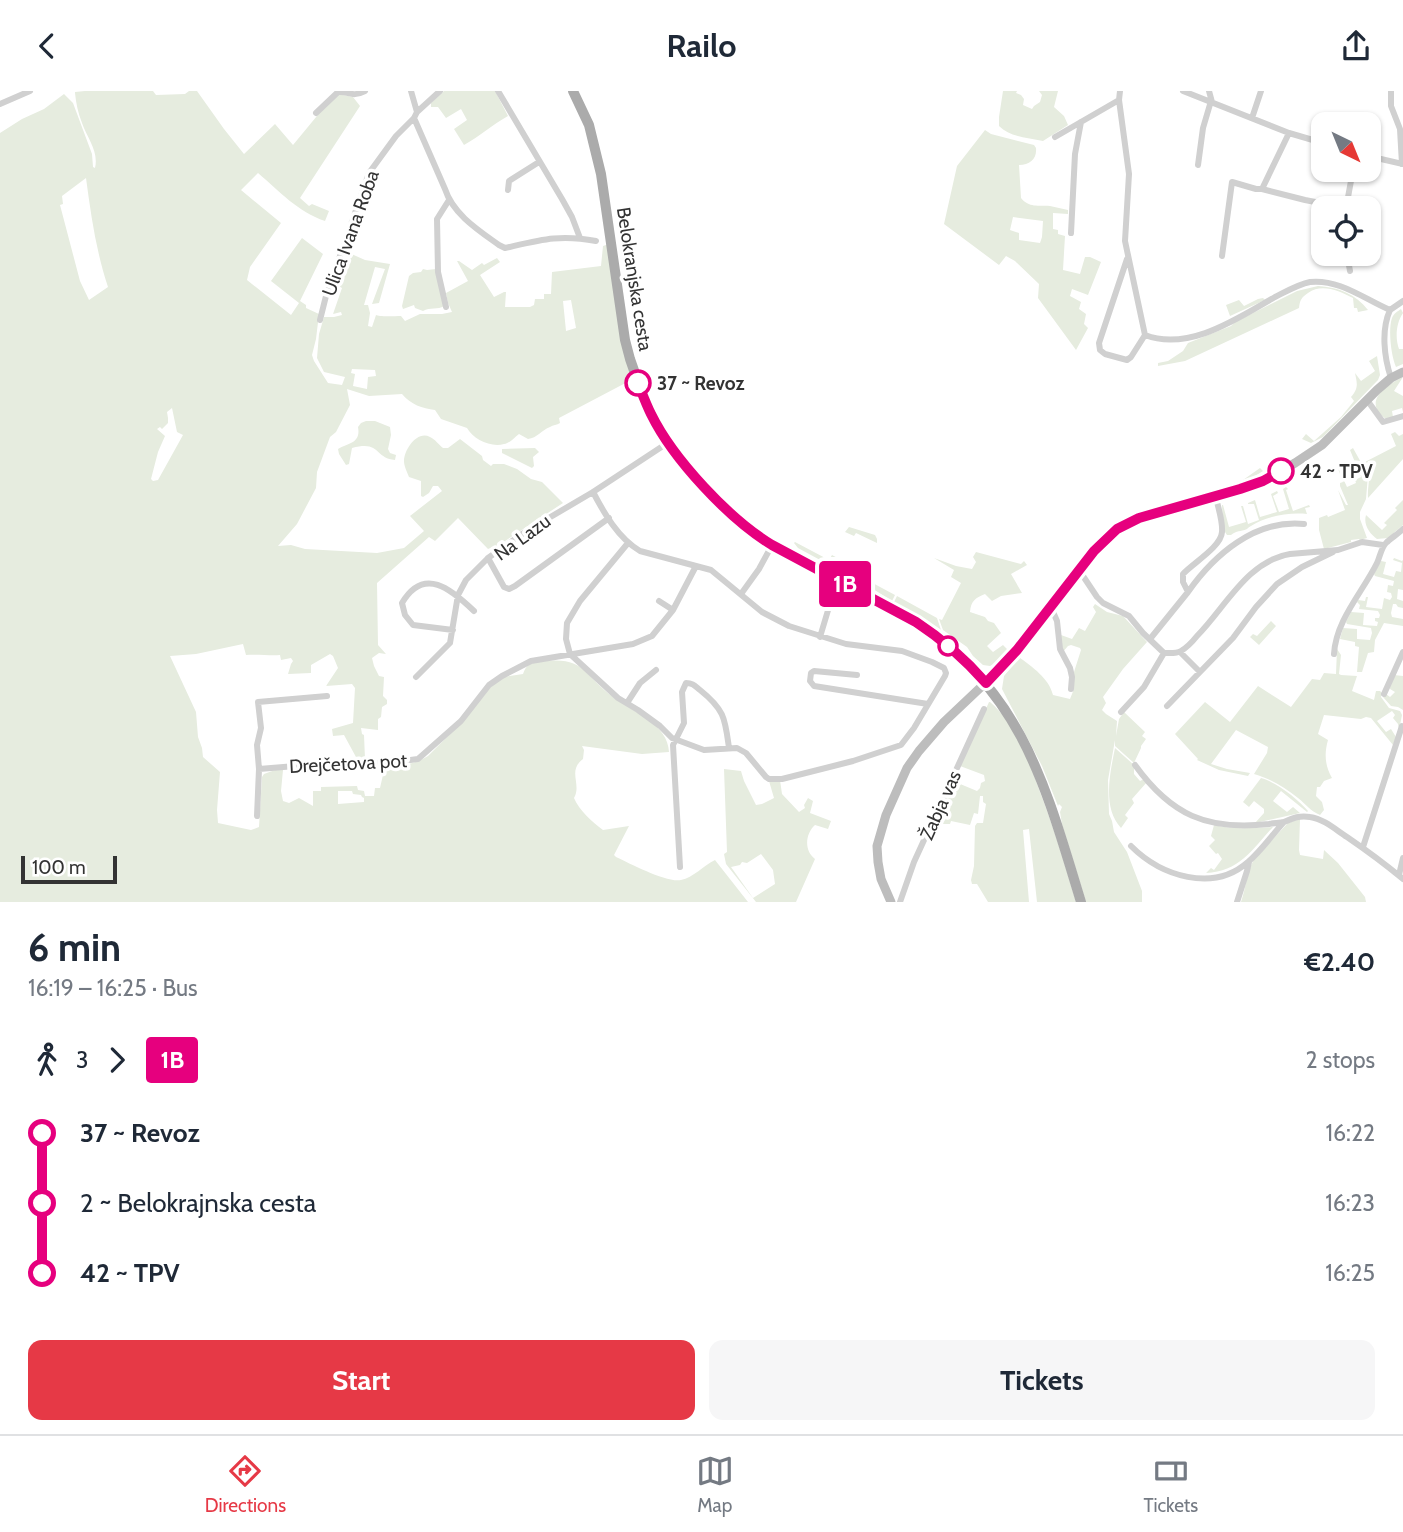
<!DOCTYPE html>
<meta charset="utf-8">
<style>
:root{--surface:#fff;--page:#f6f6f7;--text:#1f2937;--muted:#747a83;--line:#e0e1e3;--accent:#e63946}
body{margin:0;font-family:Cabin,sans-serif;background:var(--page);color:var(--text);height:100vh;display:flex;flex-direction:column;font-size:26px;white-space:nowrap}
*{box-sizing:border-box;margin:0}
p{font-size:23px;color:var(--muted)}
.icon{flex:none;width:38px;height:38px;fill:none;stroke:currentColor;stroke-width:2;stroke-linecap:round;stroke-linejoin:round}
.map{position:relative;height:811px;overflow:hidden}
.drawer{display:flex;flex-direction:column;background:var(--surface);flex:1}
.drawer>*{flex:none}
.badge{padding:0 14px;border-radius:5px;font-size:24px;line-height:46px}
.needle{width:46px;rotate:137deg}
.buttons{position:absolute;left:1311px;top:21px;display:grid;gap:14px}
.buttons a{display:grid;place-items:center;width:70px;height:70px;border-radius:14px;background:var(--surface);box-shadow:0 2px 5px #0004;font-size:35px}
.scale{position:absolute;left:21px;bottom:18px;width:96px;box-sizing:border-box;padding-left:7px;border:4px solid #333;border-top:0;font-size:19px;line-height:24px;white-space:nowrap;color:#333;-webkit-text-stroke:5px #fff;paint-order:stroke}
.map>.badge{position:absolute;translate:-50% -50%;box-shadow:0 0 0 4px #fff}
.legs{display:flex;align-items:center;gap:10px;height:77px;padding:0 28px;font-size:23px}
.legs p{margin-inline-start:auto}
.headline{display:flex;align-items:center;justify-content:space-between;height:119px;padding:0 28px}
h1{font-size:38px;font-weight:700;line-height:52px}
.primary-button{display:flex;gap:14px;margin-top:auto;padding:14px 28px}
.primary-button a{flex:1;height:80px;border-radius:14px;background:var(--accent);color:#fff;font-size:28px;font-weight:700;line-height:80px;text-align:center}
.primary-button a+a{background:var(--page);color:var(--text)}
ul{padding:0 28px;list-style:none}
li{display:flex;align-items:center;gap:24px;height:70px;font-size:26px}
li i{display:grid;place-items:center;width:10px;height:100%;margin:0 9px;background:currentColor}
li i::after{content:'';width:18px;height:18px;margin:-9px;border:5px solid;border-radius:50%;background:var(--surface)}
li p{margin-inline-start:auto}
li:first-child i{background:linear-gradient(#0000 50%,currentColor 0)}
li:last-child i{background:linear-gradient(currentColor 50%,#0000 0)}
header{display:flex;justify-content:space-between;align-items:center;height:91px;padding:0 28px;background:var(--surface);font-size:32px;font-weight:700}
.menu{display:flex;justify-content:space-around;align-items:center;height:98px;border-top:2px solid var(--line);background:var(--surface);font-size:19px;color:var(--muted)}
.menu a{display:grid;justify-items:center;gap:4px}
.menu .on{color:var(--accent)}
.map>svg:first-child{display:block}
.green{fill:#e6ecdf;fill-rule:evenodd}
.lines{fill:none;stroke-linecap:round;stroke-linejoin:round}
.minor{stroke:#d0d0d0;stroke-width:6}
.secondary{stroke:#bdbdbd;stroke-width:9}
.primary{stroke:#ababab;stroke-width:10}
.line-1-casing{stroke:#fff;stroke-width:16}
.line-1{stroke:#e6007e;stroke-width:10}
.stop-1-dot{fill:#fff;stroke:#e6007e;stroke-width:3.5}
.labels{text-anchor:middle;stroke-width:7;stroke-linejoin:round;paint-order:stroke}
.street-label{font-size:19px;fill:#333;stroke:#fff}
.stop-label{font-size:19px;font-weight:bold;fill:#333;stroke:#fff;text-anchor:start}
</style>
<header><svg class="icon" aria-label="back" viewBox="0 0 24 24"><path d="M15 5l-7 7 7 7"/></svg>Railo<svg class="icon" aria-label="share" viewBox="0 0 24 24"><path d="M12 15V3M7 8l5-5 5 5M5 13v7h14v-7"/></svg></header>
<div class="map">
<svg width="1403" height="811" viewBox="0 0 1403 811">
<rect width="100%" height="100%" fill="#fff"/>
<path class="green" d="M85 0H153L156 4 185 3 189 0H197L224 38 244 63 275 33 293 54 326 14 338 3 353 6 360 15 300 107 309 115 312 113 329 120 325 130C298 121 279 100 258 82L241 99 281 132 250 176 247 189 291 224 299 212 271 190 302 147 323 163 300 210 306 214V217L319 223 316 248 312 264 314 270 328 292 342 294 345 286 324 281 317 267 319 243 324 226H334L342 224 341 221 333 223 342 197 334 193 347 161 365 169 390 173 379 212 372 213 385 178 375 176 364 214H368L370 222 368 235 372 236 376 224C379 226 395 225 401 225L405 230 420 223H442L452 221 448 212 446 202 468 190 457 170H459L472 179 482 172 484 174 497 167 500 171 480 184 494 206 504 201H506L505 216H530L534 214 535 208H544V203H551L552 181 601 175 603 155 609 153 635 287 559 327 560 332C557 334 553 334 550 336 542 339 537 347 528 348L519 343C514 347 510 352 504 353 491 357 473 348 467 337L441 328 435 319C422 317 411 314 402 303L369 305 347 298 350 314 336 341 330 346 317 381 316 397 297 433 278 455 291 454 305 458 377 462 404 457 424 440 410 425 442 400 438 395H433L429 402 423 406 421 405V390L409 386C407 381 404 375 404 370 404 359 417 339 430 346 435 348 439 354 443 357H448L460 348 482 365 483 369 491 375 493 373H504L517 378 531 388 542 391 563 412 496 456 495 455 488 458 458 427 435 450 429 446 377 492 378 554 386 563 379 562 372 567 374 575 379 585 384 586 383 605 387 609V613L382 616 381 626 378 628V639L361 637 362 643 364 644 365 668 356 666 344 644 333 645 332 638 353 632 355 597 352 593 326 595 338 577 333 565 330 563 311 574V582L288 583 291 573 293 570 291 567 281 569 280 564C271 565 258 563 246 564L243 553 196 563 170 565 196 621 198 646 202 657 203 666 220 681 217 719 218 732 251 739 259 736 262 686 264 683 275 679H283L281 700 283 710 289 712 299 707 313 715V700H321V696L357 695 358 699 364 700 365 705H374L375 697H380L385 675H402L419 670 428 665 451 642 483 602 503 586 523 583C526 574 530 572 539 571 585 564 582 583 613 606 633 621 668 633 669 661L642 663 582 655 584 659 583 668C567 680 582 693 574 707 579 719 592 731 603 739L629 735 614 764 616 766C631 773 667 792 681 789 693 787 704 774 715 769L748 811H0V42L22 28 44 18 64 3 73 12 92 63 93 76 95 77C99 60 87 47 82 32 78 22 76 12 75 2V1ZM86 87C91 124 96 160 108 196L89 209 80 190 60 114 63 113 62 105ZM571 209 576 237 566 240 563 210ZM352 278 375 279 376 285 368 286 367 298 353 295 355 283 351 282ZM172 317 177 341 183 344 158 389 153 390 151 388 158 361 165 345 157 338 160 336 162 338 168 332V327L167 321ZM338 700H352L353 703 361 704 362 706 364 707V711L338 713Z
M444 0H495L508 25C492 34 480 45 464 54L454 38 467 29 461 18 446 27 438 16H431V12Z
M1003 0H1017L1016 2 1021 4 1024 8 1023 14 1032 18 1034 15 1040 11 1042 4 1039 0H1058L1054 16 1064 25 1068 34 1043 50C1028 47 1010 46 999 35V26Z
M985 39 991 43 1034 54 1036 57C1037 68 1030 74 1019 74L1021 107C1029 117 1038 114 1050 115 1056 116 1062 118 1068 119V123L1053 122V138L1058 139V143L1065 145 1063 179 1080 183 1085 166H1090L1101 171 1088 204 1072 198 1070 205 1081 211 1079 218 1086 223 1084 233 1088 237 1076 259 1038 207 1039 193 1015 170 1006 165 999 174 944 133 957 75ZM1013 126 1043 130 1042 146 1040 152 1019 149V142L1010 139Z
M423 178 427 179 436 178 444 215C438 219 430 216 423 220L415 217 414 214 403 218 402 215 409 185 413 182 421 181Z
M1318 195C1338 196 1356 203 1368 219L1358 221 1357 217H1354L1353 207C1339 200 1322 192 1308 202 1301 207 1300 209 1299 217L1185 270 1158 275V272L1168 270 1183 260 1188 252 1231 235 1235 231 1297 200Z
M1263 207 1265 209 1230 225 1226 214 1239 209 1244 215 1258 208Z
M1401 218 1403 222C1396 232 1395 247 1399 258H1403V273L1396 276C1391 265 1388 238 1392 227 1394 222 1397 221 1401 218Z
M1377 265 1380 284 1378 289 1323 346 1311 352 1302 348 1306 343 1314 350 1341 326 1354 310 1351 306C1359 297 1357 292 1355 282L1361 290 1375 280 1369 270Z
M1403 286 1394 300 1403 305V321L1402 317 1392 320 1393 326 1386 328C1362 311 1385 295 1403 286Z
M366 330H375L390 336 391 344 388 358 390 362 396 364 395 369C374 367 381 349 352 357L349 373 346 374 339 363 338 358C349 352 361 352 358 336L361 332Z
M1395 341 1399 345 1403 343V368L1368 407C1367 394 1373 383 1363 372L1396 355 1391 343Z
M535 357 539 361 533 366 534 375 532 377 502 362V358Z
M1353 357 1368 384 1366 408 1360 421V428L1367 447 1360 449 1359 448 1351 449V451L1324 458 1319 439V427L1327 424 1328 426 1345 419 1338 399 1346 414H1348L1340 395V392L1343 391 1336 372 1347 396 1356 392 1355 389 1361 386 1350 359Z
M1260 377 1263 380 1249 389 1144 420 1243 389Z
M1286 396 1288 398 1286 399 1293 420 1309 414 1310 416 1305 417 1307 423C1290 421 1266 425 1251 435 1249 436 1248 437 1247 438 1240 441 1237 439 1231 444H1227L1223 438 1222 414H1223L1229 436 1246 431 1241 415H1243L1248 433 1259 429 1254 413H1248V412L1255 409 1260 426 1277 421 1271 403 1277 400 1278 402 1273 405 1279 421 1289 418 1283 398Z
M1403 409V434L1388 447 1377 448C1370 443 1363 434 1366 424L1382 439 1387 434 1384 432 1397 419 1395 417Z
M849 436 875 444 877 448V452L856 442 854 445 845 441Z
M795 451 829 469 832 464 843 470 841 475 895 504 892 510 870 496 798 457 794 452Z
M976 461 1021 473 1024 470 1027 474 1011 483 1022 502 1001 505 992 510 985 503C975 507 971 510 970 521L985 526 988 530 994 532 1001 542 987 555 993 561 1003 554 1008 559 996 572 990 575 983 574 973 565 967 556 943 539 939 528 942 529 961 492 951 486 954 479 934 467 956 475 972 478 976 471 973 466Z
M1394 467 1402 470 1403 469V499L1398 498 1397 508 1403 510V517L1398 516 1396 513H1393L1391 522 1392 526 1403 528V535L1384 532 1375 549 1374 561 1368 562 1362 581H1357L1359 556 1355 555V551L1340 548 1343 537 1357 538V548L1370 549 1372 542 1371 537 1347 533 1346 531 1351 521 1364 522 1363 534 1377 535 1378 531 1375 530V527H1379L1380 524 1378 520 1359 518 1360 514 1357 511 1358 509 1365 510 1366 506H1368L1366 516 1382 518 1384 507 1390 509 1392 506 1391 502 1387 501 1388 494 1393 495 1394 490 1375 485 1374 483 1381 470 1386 471 1383 483 1394 486 1396 480 1401 481 1402 472 1393 469Z
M897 505 937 527 941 539 894 511Z
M1095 513 1107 521 1123 525 1147 551 1123 578 1103 606 1106 612 1102 619 1106 623 1117 630 1116 645 1119 628 1124 621 1145 641 1142 645 1146 648 1141 655V657L1134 672 1115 655V649L1108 689 1109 723 1112 730 1114 741 1127 761 1142 800V811H1086L1062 733 1060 721 1062 716 1059 713 1058 715 1042 675 1002 598 1004 585 1019 566C1032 576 1049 587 1053 604L1070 608 1074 598V581L1081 559 1080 557 1071 554 1068 555 1062 562 1061 544 1072 548 1079 537 1085 540 1096 521 1093 516Z
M1271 530 1276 535 1259 554 1250 546 1253 543 1257 545Z
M1337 558 1341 564 1339 583 1341 584 1357 585 1352 600 1374 609 1376 600H1380L1382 602 1381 606 1389 617 1400 620 1402 624 1399 639 1398 633 1393 627 1395 624 1392 620 1377 630 1386 641 1391 638 1396 646 1393 654 1371 627 1366 626 1361 628 1324 624 1318 643 1328 649C1324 663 1325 675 1332 687L1324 690 1320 696H1317L1316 705 1322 711 1324 719 1320 724C1310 720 1306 713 1298 707 1284 696 1271 688 1254 683L1267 662 1268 656 1236 639 1211 673 1227 678 1250 682 1248 685 1219 679 1197 669 1198 668 1175 643 1205 611 1230 631 1258 595 1291 616 1312 588 1320 589 1324 582 1336 583Z
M1394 584 1403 585V619L1398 616 1391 615 1383 606 1386 603 1390 606 1395 601 1390 598 1389 595Z
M989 611H990C1016 633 1029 670 1040 701 1054 737 1065 774 1076 811H1037L1029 738 1023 739 1029 811H988L977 793H972L971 789 974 775 975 735 977 732H983L986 713 983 711V705H980L978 723 974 722 970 734 951 730 950 733H935L953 690 977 700 980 697 981 692 985 690 984 684 960 675Z
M1115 657 1134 674V683L1140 690 1144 688 1147 691 1132 708 1134 712 1125 724 1128 727 1121 737C1102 717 1110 682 1115 657Z
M724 678 741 680 744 690 756 714 762 713 774 707 769 690 780 689 782 703 799 721 805 717 804 714 808 707 813 710 810 722 831 730 828 738 815 734C805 743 804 760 815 768L796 811H756L726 773 724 763 727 761ZM761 763 773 779 775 793 753 807 731 776 740 774 742 771 747 772Z
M1261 687C1276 691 1298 708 1308 720L1307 721 1281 700 1273 710 1287 721 1293 716 1300 722 1255 732 1264 722V718L1254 710 1249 716 1243 711Z
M1300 728 1299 759 1300 764 1323 768 1324 759 1338 772 1365 806 1366 811H1241C1246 797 1247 779 1255 767L1288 732Z
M1214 734C1233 739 1253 737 1273 736 1253 758 1239 781 1206 782L1211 777 1214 779 1222 768 1218 762 1216 763 1209 755 1215 749 1211 745Z"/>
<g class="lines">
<path class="minor" d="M411 0 417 21
M498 0 562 108 572 126 580 147
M1120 0 1119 9 1129 83 1125 150 1145 244
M1183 0 1289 42 1323 52
M1209 0 1212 11
M1391 0V15L1400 38 1402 73
M0 13 30 0
M316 22 338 1C350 0 351 7 365 0
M414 27 445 98C453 123 478 139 499 154L505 157C540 149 559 143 596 150
M1252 27 1261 0
M1055 46 1119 9
M1368 65 1403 73
M1198 74 1203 37 1211 10
M1262 98 1289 42
M508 99 509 90 539 71
M1346 117 1353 79
M1071 142 1075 63 1081 31
M1347 163 1350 180
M1222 165 1232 91 1256 98H1262L1305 109 1346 117
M1127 168 1099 252 1100 259 1105 263 1127 269 1131 266 1145 244
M446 216 438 181 437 128 449 109
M1390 219C1381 239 1384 266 1391 287
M1390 219 1403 210
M320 229 326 205 369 82 396 45 414 27 417 21 440 0
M1145 244C1189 261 1238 227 1275 206 1285 201 1299 193 1310 191 1340 188 1364 208 1390 219
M1367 309 1383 331 1403 325
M593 401C604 422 618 447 640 460L711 479 762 521 789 535 846 553 902 560 932 571 944 577 946 582 945 585 914 637 901 654 853 670 782 688H769L766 686 746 662 737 657 704 659 672 647 660 635 638 619 618 607 570 563 566 548 567 532 580 510 628 452
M488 467 504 496 509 498 515 495 609 427
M1079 479 1097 506 1103 512 1129 525 1143 542 1164 562
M1188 501C1214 464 1255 428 1304 433
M741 503 759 478 772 454
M659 510 673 519
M1050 514 1057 530 1060 558 1070 577 1072 586 1071 598
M453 539 413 534 405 524 402 512C424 475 451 498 474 520
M820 546 832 506 836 502 850 497
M1150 548 1188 501 1183 491V483C1193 472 1221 456 1222 441 1223 430 1218 417 1216 406
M1180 561 1199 580
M1334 563C1336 529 1362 502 1377 472 1380 466 1381 457 1386 452 1391 447 1398 443 1403 438
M857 584 814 580 811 582 810 590 814 595 928 613
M416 586 450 552 458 504 466 489 488 467 525 441 593 401 669 351
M1384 603 1403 561
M627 612 640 592 656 579
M1167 615 1233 547 1256 516 1277 493 1302 476 1333 461
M1121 621 1144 596 1164 562C1169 562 1176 563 1181 560 1186 557 1193 550 1197 545 1225 517 1247 470 1290 463L1338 459 1362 451 1383 454
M1135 674C1171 724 1207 740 1269 733 1274 732 1280 732 1284 731 1293 727 1300 724 1310 726 1324 728 1336 739 1347 746 1366 759 1385 773 1403 788
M259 678 332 672H388L418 668 461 630 489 594 502 585 531 570 633 553 652 545 673 519 696 475
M257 725 259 678 257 654 261 637 258 611 327 605
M1131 755C1161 785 1213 802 1248 771 1261 760 1272 744 1284 731
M1363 756 1402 635
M680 776 673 654 684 632 682 601 686 592C693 592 695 595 700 599 725 619 725 628 729 657
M1399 784 1403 767
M900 811 914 771 984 618
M1237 811 1247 780 1249 771"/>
<path class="secondary" d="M891 811 881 788 878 771 877 755 886 724 907 677 919 660 944 631 999 579 1096 458 1111 442 1131 430 1240 398 1263 390 1295 372 1322 354 1377 299 1391 287 1403 281"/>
<path class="primary" d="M573 0 589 34 601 83 625 249 630 268 645 311 660 339 696 386 736 428 758 446 772 454 916 531C1023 601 1046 697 1081 811"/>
</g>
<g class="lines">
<defs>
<path id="line-1" d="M638 292C642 302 646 313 651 323 673 368 729 428 772 454L916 531C942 548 965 568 986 592L1017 559 1094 460 1117 438 1139 427 1240 398 1263 390 1281 380"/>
</defs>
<use href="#line-1" class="line-1-casing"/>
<use href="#line-1" class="line-1"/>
</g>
<g class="stop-1-dot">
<circle cx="638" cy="292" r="12"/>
<circle cx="1281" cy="380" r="12"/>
<circle cx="948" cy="555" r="9"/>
</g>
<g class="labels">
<g class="street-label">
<text transform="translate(350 142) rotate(-70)" y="7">Ulica Ivana Roba</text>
<text transform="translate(635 188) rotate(81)" y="7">Belokranjska cesta</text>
<text transform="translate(522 446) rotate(-36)" y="7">Na Lazu</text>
<text transform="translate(348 672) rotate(-3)" y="7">Drejčetova pot</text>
<text transform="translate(940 714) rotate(-66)" y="7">Žabja vas</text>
</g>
<g class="stop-label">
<text x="657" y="299">37 ~ Revoz</text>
<text x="1300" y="387">42 ~ TPV</text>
</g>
</g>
</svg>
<div class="buttons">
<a><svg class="needle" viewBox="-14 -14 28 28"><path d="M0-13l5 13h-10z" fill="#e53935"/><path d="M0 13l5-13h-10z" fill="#747a83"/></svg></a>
<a><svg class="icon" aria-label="locate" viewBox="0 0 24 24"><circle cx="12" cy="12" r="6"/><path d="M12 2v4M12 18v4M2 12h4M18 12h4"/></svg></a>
</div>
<div class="scale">100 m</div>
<b class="badge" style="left:845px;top:493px;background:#e6007e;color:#fff">1B</b>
</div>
<section class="drawer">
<div class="headline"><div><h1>6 min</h1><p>16:19 – 16:25 · Bus</p></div><b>€2.40</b></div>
<div class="legs"><svg class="icon" aria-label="walk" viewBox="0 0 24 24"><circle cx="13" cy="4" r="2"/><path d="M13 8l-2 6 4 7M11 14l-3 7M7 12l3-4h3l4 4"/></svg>3<svg class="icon" aria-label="forward" viewBox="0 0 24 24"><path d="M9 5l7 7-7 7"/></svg><b class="badge" style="background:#e6007e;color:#fff">1B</b><p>2 stops</p></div>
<ul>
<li><i style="color:#e6007e"></i><b>37 ~ Revoz</b><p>16:22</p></li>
<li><i style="color:#e6007e"></i><span>2 ~ Belokrajnska cesta</span><p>16:23</p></li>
<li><i style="color:#e6007e"></i><b>42 ~ TPV</b><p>16:25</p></li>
</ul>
<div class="primary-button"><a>Start</a><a>Tickets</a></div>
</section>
<nav class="menu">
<a class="on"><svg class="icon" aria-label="directions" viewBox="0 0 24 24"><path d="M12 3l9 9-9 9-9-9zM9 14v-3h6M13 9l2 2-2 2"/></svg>Directions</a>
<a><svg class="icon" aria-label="map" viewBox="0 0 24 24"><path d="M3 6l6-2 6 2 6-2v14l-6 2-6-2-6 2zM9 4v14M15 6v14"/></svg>Map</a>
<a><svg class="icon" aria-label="tickets" viewBox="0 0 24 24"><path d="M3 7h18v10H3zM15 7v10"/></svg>Tickets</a>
</nav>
